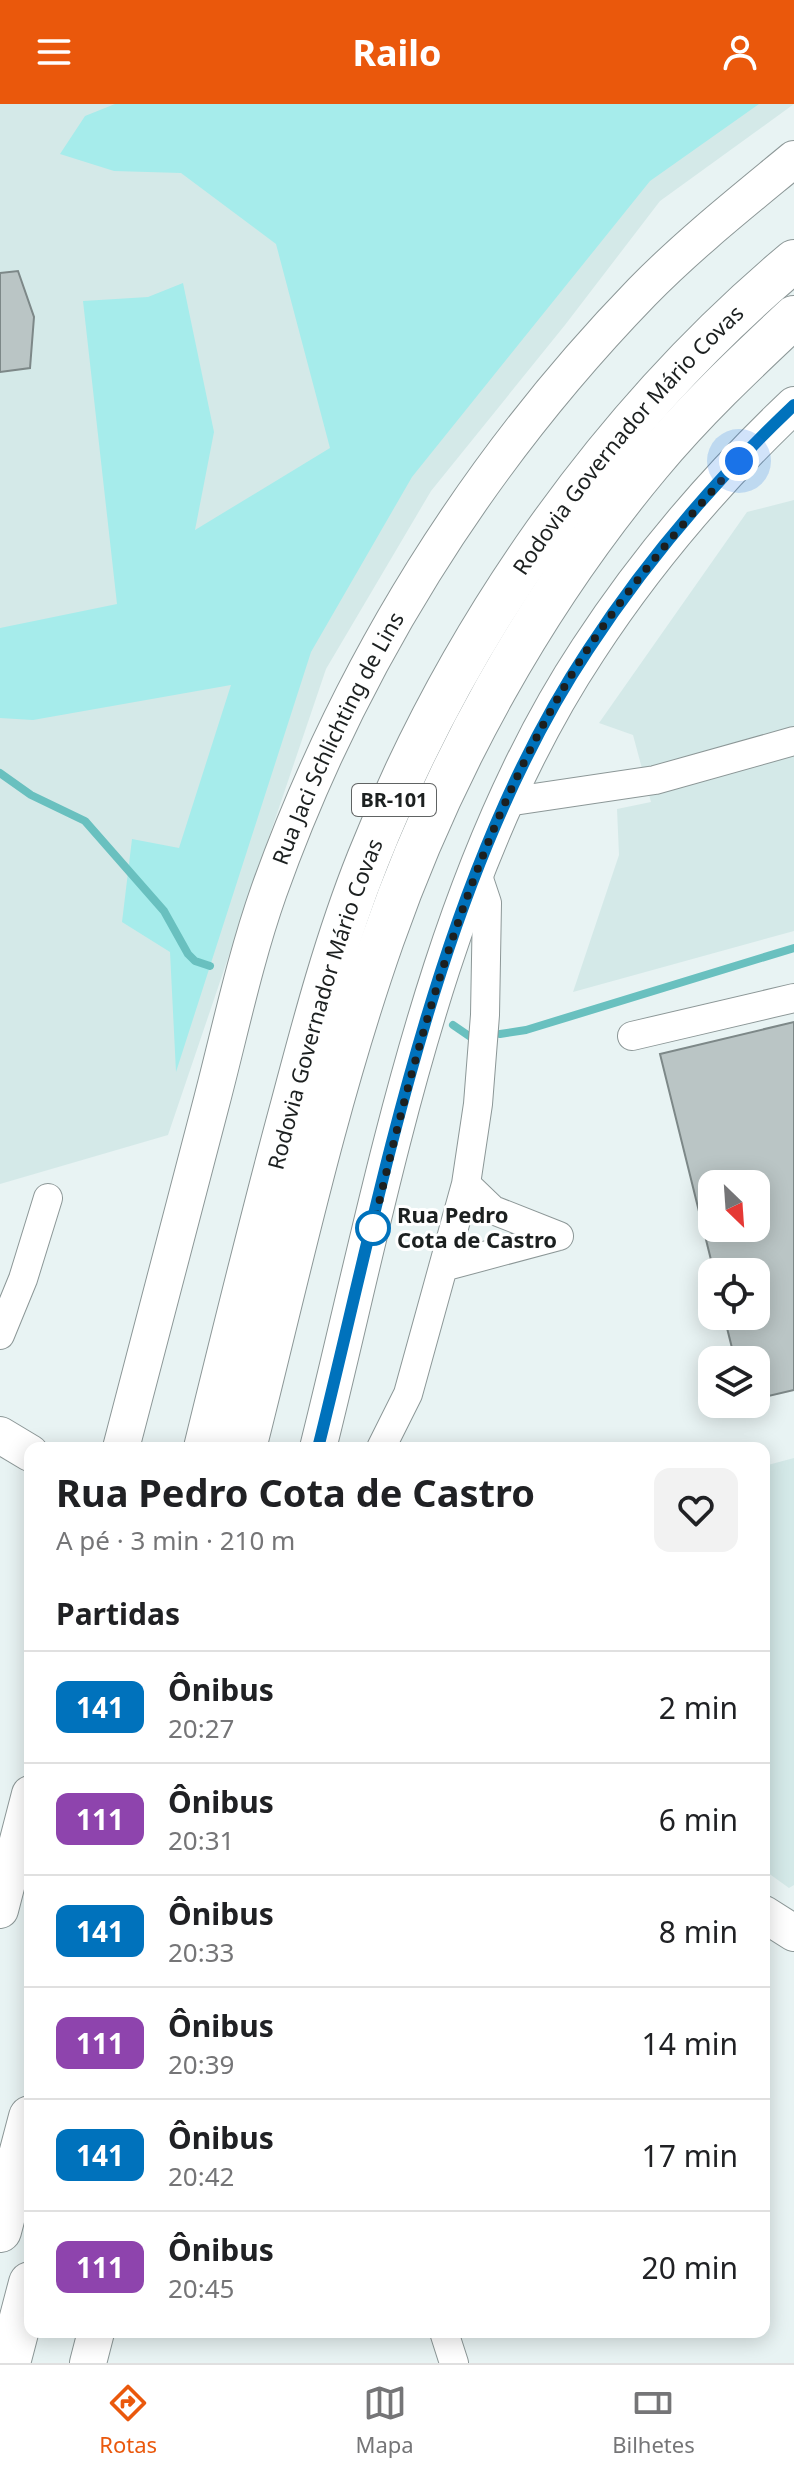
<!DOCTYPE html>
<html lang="pt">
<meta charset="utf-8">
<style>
:root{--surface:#fff;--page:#f2f2f2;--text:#202124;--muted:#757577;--line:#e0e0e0;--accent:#ea580c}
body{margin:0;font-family:"Noto Sans",sans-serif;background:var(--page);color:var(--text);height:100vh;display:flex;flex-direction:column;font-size:30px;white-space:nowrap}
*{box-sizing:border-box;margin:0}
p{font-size:26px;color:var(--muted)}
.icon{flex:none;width:44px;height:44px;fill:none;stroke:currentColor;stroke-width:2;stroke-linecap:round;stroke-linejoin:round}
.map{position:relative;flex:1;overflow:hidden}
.drawer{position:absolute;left:24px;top:1338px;width:746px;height:896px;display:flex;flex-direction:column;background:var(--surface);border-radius:16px;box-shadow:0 4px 20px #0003}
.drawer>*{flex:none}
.badge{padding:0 16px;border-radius:12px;font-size:28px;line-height:52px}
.needle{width:52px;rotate:155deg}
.buttons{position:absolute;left:698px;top:1066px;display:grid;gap:16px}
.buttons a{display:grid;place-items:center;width:72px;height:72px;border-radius:16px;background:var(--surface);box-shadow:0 4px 20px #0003;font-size:40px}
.you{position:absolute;width:40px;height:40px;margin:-20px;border:6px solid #fff;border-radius:50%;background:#1a73e8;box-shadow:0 0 0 12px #1a73e833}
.map>.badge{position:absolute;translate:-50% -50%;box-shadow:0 0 0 4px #fff}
h2{padding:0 32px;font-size:30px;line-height:72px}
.round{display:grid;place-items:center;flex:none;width:84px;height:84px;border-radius:16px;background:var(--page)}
.headline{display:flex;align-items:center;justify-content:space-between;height:136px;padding:0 32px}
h1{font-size:38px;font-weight:700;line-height:60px}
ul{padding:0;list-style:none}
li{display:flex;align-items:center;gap:24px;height:112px;padding:0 32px;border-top:2px solid var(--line)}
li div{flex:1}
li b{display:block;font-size:30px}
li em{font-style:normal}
li .badge{min-width:88px;font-weight:700;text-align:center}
header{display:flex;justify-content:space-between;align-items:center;height:104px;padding:0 32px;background:var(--accent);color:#fff;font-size:36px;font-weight:700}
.tabs{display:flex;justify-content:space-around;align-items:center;height:112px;border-top:2px solid var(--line);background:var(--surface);font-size:22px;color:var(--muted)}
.tabs a{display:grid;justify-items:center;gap:4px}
.tabs .on{color:var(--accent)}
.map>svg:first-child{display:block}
.built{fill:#d4e9e8}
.green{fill:#a6eceb}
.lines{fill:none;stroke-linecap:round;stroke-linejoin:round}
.stream{stroke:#69c0bf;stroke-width:8}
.building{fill:#bac5c5;stroke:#7d8888;stroke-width:2;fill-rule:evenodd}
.minor-casing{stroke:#8c9797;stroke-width:30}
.major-casing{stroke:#8c9797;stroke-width:38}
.highway-casing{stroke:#8c9797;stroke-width:44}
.minor{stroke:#fff;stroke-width:28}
.major{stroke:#fff;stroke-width:36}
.highway{stroke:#fff;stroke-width:42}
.line-casing{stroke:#fff;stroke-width:18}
.line{stroke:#0072bc;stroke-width:12}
.walk{stroke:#1c2020;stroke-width:8;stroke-dasharray:0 14.4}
.stop-dot{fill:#fff;stroke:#0072bc;stroke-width:4}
.labels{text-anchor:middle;stroke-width:6;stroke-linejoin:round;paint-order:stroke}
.shield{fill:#fff;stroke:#606363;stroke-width:2}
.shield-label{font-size:20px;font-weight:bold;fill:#1c2020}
.street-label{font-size:22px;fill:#1c2020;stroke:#fff}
.stop-label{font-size:22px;font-weight:bold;fill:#1c2020;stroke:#fff;text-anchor:start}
</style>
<header><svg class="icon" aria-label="menu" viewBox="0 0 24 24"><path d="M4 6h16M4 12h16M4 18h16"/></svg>Railo<svg class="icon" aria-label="person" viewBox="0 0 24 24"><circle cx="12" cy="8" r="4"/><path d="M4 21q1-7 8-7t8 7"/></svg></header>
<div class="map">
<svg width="794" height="2259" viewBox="0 0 794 2259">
<rect width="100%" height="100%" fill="#e8f3f3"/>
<path class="built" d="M0 0H794L660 97 565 221 431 387 326 565 168 1031 0 1080Z
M794 396V827L573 888 619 751 617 705 651 698 633 631 599 619 747 408Z
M794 1354V1781L789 1784 764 1766V1362Z"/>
<path class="green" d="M115 0H759L650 77 412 373 311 548 176 968 170 848 122 818 132 735 179 744 231 581 33 616 0 614V524L117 500 83 197 148 193 183 179 214 328 195 426 330 344 276 140 181 69 114 67 60 50 85 12Z"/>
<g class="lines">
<path class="stream" d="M0 669 31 691 85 717 164 807 188 850 195 857 210 862
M453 921 472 934
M500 930 526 926 794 844"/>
</g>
<path class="building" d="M18 167 34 213 30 264 0 268V169Z
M794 918V1286L756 1295V1256H735L724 1212H756V1168H714L660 950ZM712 1080H756V1124H712Z"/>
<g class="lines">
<defs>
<path id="minor" d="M507 698 655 676 794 637
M632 932 794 894
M466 1080 493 1106 559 1132
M443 1163 559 1132
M0 1231 23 1175 48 1094
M381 1344 408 1290 466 1080 478 1000 485 911 487 799 477 769
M444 2228 454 2259"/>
<g id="major">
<path d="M0 1331 30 1349"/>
<path id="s1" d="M121 1344C151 1228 182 1112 212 996 230 927 245 855 269 787 349 563 476 359 642 188 689 140 742 98 794 55"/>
<path d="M318 1344C384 1080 436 776 588 546 646 457 717 374 794 301"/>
<path d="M0 1806 30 1690"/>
<path d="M764 1810 794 1829"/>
<path d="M88 2259 96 2228"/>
</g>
<g id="highway">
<path id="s2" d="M205 1344C233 1230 261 1115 292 1001 314 918 336 835 368 755 458 528 607 314 794 157"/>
<path d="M245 1344C288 1174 325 1000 383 835 443 664 534 499 650 360 694 307 744 260 794 213"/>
<path d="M0 2127 30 2013"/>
<path d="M9 2259 30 2179"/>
</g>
</defs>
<use href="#minor" class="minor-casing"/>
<use href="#major" class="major-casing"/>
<use href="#highway" class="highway-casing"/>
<use href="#minor" class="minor"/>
<use href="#major" class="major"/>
<use href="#highway" class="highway"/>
</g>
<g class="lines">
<defs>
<path id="line" d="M318 1344C383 1083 438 772 588 546 646 457 717 374 794 301"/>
</defs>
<use href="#line" class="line-casing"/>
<use href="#line" class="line"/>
<path class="walk" d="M373 1124C420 925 475 720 587 546 632 478 685 417 739 357"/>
</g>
<circle class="stop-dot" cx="373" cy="1124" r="16"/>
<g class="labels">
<rect class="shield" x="352" y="680" width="84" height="32" rx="6"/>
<g class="shield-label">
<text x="394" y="703">BR-101</text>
</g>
<g class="street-label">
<text dy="8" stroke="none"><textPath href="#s2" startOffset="1108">Rodovia Governador Mário Covas</textPath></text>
<text dy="8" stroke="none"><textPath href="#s1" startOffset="744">Rua Jaci Schlichting de Lins</textPath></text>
<text dy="8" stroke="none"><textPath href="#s2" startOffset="460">Rodovia Governador Mário Covas</textPath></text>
</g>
<g class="stop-label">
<text x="397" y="1119">Rua Pedro<tspan x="397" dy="25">Cota de Castro</tspan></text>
</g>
</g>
</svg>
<div class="buttons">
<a><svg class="needle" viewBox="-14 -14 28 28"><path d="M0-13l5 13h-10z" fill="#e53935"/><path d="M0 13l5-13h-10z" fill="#757577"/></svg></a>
<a><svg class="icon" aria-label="locate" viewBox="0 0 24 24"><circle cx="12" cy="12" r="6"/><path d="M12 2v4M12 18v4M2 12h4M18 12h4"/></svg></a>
<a><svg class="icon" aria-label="layers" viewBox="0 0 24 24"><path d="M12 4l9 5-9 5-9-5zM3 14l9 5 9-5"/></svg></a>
</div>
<div class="you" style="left:739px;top:357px"></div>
<section class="drawer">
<div class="headline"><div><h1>Rua Pedro Cota de Castro</h1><p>A pé · 3 min · 210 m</p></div><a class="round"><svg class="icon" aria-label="heart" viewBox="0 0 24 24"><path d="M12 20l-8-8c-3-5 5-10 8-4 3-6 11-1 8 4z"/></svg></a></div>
<h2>Partidas</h2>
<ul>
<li><span class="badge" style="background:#0072bc;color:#fff">141</span><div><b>Ônibus</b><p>20:27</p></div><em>2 min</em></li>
<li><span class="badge" style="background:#8e44ad;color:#fff">111</span><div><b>Ônibus</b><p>20:31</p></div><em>6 min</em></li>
<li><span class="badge" style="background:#0072bc;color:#fff">141</span><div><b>Ônibus</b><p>20:33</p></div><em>8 min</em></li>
<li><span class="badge" style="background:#8e44ad;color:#fff">111</span><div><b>Ônibus</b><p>20:39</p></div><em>14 min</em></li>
<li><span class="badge" style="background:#0072bc;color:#fff">141</span><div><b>Ônibus</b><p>20:42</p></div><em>17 min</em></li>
<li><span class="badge" style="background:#8e44ad;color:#fff">111</span><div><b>Ônibus</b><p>20:45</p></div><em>20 min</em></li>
</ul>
</section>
</div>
<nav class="tabs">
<a class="on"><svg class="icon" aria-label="directions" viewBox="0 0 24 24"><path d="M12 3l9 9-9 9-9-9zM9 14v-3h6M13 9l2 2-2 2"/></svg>Rotas</a>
<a><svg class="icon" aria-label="map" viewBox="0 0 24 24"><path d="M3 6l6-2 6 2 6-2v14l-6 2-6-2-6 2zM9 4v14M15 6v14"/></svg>Mapa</a>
<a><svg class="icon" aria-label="tickets" viewBox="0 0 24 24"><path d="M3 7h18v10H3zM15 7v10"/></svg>Bilhetes</a>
</nav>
